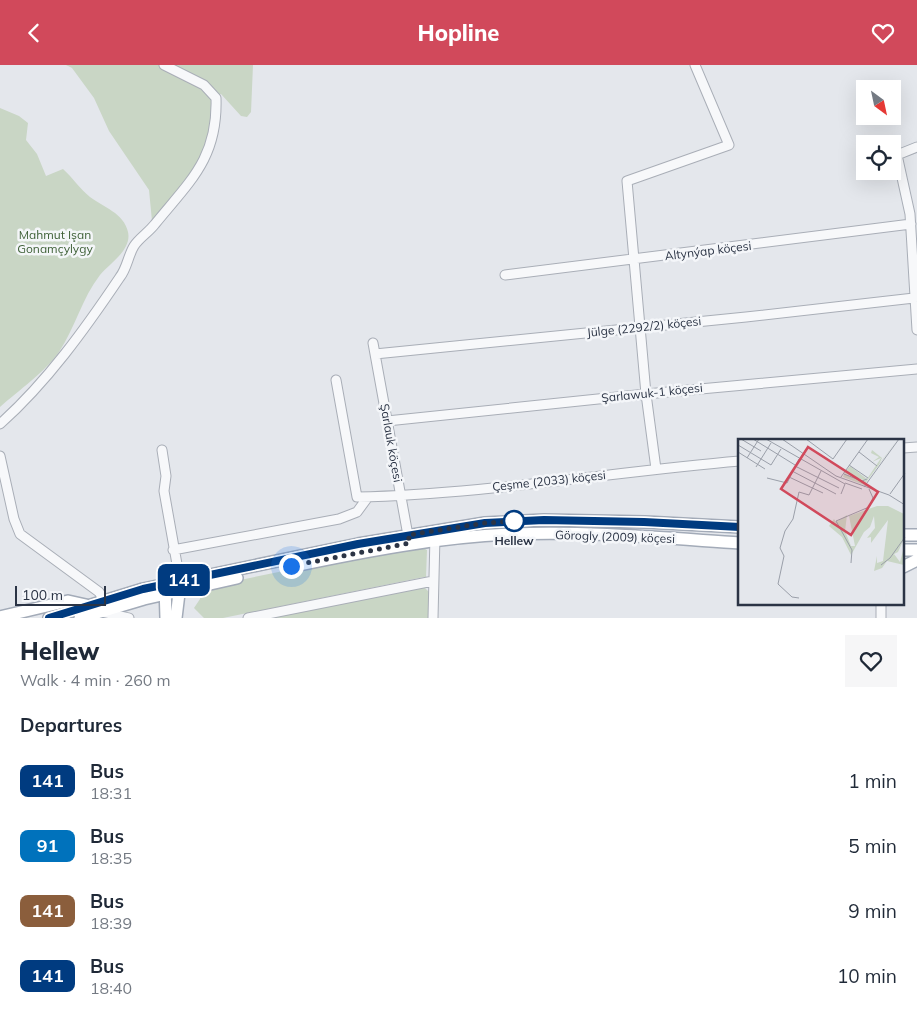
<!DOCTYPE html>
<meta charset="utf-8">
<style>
:root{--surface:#fff;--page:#f6f6f7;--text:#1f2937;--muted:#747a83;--accent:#d1495b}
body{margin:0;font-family:Mulish,sans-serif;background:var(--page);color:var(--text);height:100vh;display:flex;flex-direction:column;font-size:19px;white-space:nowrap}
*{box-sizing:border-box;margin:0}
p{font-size:16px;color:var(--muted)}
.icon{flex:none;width:28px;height:28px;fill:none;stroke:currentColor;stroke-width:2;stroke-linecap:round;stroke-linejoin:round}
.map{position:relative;height:553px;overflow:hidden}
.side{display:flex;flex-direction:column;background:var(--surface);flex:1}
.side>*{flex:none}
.badge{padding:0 10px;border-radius:8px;font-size:18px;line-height:32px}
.needle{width:32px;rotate:147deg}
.controls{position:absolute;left:856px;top:15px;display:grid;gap:10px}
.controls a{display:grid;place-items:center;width:45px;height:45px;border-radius:0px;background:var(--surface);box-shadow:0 5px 20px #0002;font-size:25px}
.scale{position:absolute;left:15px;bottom:12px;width:91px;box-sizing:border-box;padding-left:5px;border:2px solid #2b3445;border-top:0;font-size:14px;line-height:18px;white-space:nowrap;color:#2b3445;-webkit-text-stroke:4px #f4f6f9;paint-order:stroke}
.you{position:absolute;width:25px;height:25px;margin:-12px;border:4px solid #fff;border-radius:50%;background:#1a73e8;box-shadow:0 0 0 8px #1a73e833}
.map>.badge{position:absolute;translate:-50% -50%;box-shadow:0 0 0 2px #fff}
h2{padding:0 20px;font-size:19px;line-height:45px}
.round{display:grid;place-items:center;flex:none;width:52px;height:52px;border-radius:0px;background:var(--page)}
.headline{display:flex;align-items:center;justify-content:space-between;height:85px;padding:0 20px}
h1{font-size:24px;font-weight:800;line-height:38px}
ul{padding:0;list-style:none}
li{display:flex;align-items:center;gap:15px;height:65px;padding:0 20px}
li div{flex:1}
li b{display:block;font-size:19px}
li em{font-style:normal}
li .badge{min-width:55px;font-weight:700;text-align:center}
header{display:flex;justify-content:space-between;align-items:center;height:65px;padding:0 20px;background:var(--accent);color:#fff;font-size:22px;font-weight:800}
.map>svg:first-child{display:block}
.green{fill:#c9d6c5}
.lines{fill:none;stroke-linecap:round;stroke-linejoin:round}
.minor-casing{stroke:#a9aeb7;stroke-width:11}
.major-casing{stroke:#a3abb8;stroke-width:14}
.minor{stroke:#f7f8fa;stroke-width:9}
.major{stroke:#fff;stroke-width:11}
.line-casing{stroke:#fff;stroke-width:11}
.line{stroke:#003b80;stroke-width:8}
.walk{stroke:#2b3445;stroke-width:5;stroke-dasharray:0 9}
.stop-dot{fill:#fff;stroke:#003b80;stroke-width:2.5}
.labels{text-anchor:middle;stroke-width:5;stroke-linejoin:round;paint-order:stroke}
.park-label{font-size:12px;fill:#3f6138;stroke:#f4f6f9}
.street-label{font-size:12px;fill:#2b3445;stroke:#f4f6f9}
.stop-label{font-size:12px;font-weight:bold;fill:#2b3445;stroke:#f4f6f9}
.inset-road{fill:none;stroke:#9a9fa9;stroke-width:1}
.view{fill:#d1495b;fill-opacity:0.15;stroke:#d1495b;stroke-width:2.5}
.inset-edge{fill:none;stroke:#2b3445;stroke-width:2.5}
</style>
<header><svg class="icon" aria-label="back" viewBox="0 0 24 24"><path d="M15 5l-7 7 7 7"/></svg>Hopline<svg class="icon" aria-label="heart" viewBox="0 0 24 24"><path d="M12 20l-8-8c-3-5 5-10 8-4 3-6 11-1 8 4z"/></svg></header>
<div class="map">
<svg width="917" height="553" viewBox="0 0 917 553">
<rect width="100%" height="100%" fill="#e4e7ec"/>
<path class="green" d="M66 0H253L251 47 247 52 241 51 221 29 212 32C212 50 212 68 206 85 197 109 169 136 152 156L149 125 109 66 94 33 72 3Z
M0 43 19 51 28 58 26 75 37 89 46 111 63 104C73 113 80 124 90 132 103 142 124 148 128 167 132 185 110 198 100 210 82 233 75 263 59 287 45 307 18 326 0 342Z
M423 483 427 485 426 512H424L223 553H204L194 543 200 534 201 523 342 494 370 493 393 486Z
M420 523H425L429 527 428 553H273Z"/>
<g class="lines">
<defs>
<path id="minor" d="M917 82 897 90 910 149 917 265
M505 210 911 159
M373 278 409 476
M375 289 746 252 914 233
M336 315 357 432C485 429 612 407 740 396
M387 356 646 329 917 304
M0 359C47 317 85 264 120 212 127 203 128 191 134 181 139 173 149 167 155 159 190 116 218 93 216 33L204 20 164 0
M903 383 917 382
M162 385 166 411 164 426 180 516
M0 391 14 454 20 469 99 527 104 535
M656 404 646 329 627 116 729 80 695 0
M173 485 339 454 357 447 368 432
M102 547 129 553
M248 553 433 516
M433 553 435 471
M881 553V539"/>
<path id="major" d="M903 470H917
M903 485H917
M294 501C366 486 438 472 512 469 587 466 664 473 740 478
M903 502 917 495
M165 521 166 553
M0 552 68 536 86 540
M49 553 143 524 358 479 485 458 544 455 645 457 740 462
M80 553 144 534 237 513
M176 553 180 520"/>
</defs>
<use href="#minor" class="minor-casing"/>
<use href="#major" class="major-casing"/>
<use href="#minor" class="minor"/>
<use href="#major" class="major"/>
</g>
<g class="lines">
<defs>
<path id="line" d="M49 553 143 524 358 479 485 458 544 455 644 457 740 462"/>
</defs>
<use href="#line" class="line-casing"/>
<use href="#line" class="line"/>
<path class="walk" d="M291 501 410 478 408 470 485 458 514 456"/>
</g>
<circle class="stop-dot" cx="514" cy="456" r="10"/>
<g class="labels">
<g class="park-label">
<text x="55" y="174">Mahmut Işan<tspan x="55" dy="14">Gonamçylygy</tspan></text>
</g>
<g class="street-label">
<text transform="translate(708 186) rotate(-7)" y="4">Altynýap köçesi</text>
<text transform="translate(644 262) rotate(-6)" y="4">Jülge (2292/2) köçesi</text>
<text transform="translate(652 328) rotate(-6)" y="4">Şarlawuk-1 köçesi</text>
<text transform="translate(391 378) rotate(80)" y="4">Şarlauk köçesi</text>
<text transform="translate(549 416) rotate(-6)" y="4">Çeşme (2033) köçesi</text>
<text transform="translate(615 472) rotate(2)" y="4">Görogly (2009) köçesi</text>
</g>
<g class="stop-label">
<text x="514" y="480">Hellew</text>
</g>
</g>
<g transform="translate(738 374)">
<rect width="166" height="166" fill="#e4e7ec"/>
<path d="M160 0 126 46 105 38 106 35 124 42H128L106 34 112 27 129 40 143 19 134 23 141 18 133 14 134 11 144 19 141 25ZM139 67H150L166 75V100L160 113 156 115 162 123 166 108V126L149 122 144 129 136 132 139 117V124L145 122 150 81 133 104V98L129 99 137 89 136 77 132 88 126 93 113 116 104 98 91 87 96 80 98 83 109 76 107 92 113 107H117L111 77Z" fill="#c9d6c5"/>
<path class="inset-road" d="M3 0 23 12M15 0 57 26M28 0 107 45 103 55M44 0 98 37 151 56 167 66M68 0 95 20 109 0M0 6 33 26 43 10M0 13 27 30M121 13 139 27M9 19 21 0M111 26 130 39M57 27 101 49M18 28 33 4M54 32 98 55M106 35 124 42 129 40M51 38 85 54M103 38 130 0M29 39 49 44 61 20M107 44 124 50M126 48 161 0M152 55 167 34M113 124 114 111 98 82 131 68 135 59 131 50M143 126 152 119 167 98M61 159 54 158 40 145 46 117 42 109 47 92 55 80 61 53 71 56 83 32"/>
<path class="view" d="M70 8 140 53 113 96 43 50Z"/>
<rect width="166" height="166" class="inset-edge"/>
</g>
</svg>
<div class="controls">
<a><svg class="needle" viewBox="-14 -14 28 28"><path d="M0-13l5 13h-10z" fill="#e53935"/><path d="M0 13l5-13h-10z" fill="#747a83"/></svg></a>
<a><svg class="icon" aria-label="locate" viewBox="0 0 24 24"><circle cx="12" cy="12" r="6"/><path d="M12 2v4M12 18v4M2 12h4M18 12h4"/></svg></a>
</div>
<div class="scale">100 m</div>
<div class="you" style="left:291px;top:501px"></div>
<b class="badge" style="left:184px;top:515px;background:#003b80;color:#fff">141</b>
</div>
<section class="side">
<div class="headline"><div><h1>Hellew</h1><p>Walk · 4 min · 260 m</p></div><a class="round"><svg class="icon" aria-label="heart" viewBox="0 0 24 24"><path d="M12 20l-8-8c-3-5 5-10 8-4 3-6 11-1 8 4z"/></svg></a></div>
<h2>Departures</h2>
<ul>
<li><span class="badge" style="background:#003b80;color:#fff">141</span><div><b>Bus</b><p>18:31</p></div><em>1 min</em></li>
<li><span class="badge" style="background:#0072bc;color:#fff">91</span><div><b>Bus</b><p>18:35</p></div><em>5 min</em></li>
<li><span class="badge" style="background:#8b5e3c;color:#fff">141</span><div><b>Bus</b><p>18:39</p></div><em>9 min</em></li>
<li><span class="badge" style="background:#003b80;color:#fff">141</span><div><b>Bus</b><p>18:40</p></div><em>10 min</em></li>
</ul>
</section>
